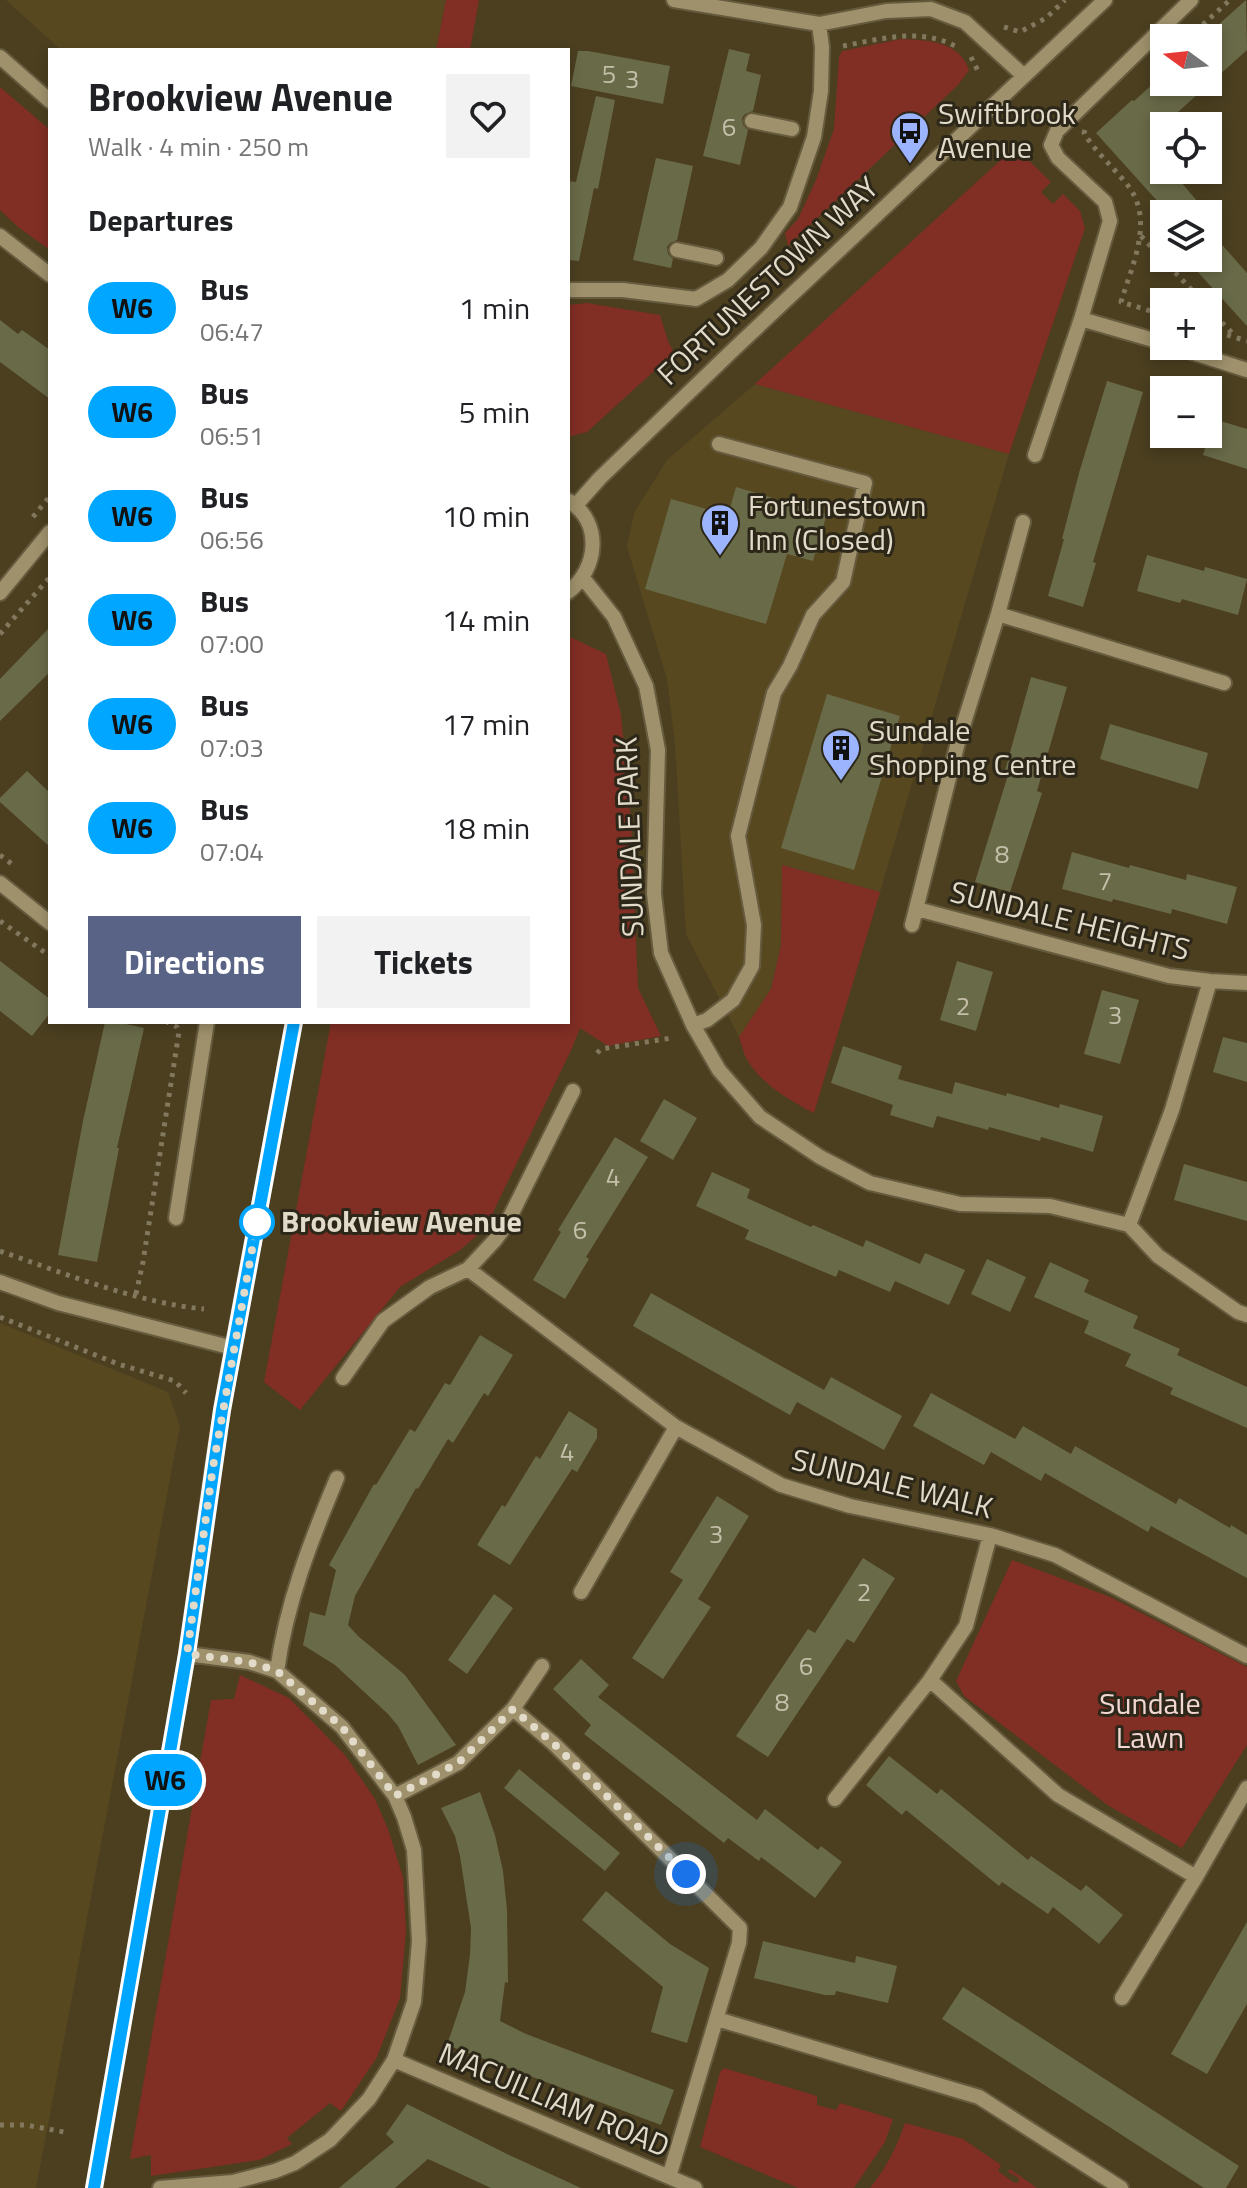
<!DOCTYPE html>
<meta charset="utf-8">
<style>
:root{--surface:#fff;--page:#f2f2f2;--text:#202124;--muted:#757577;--accent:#586386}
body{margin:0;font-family:"Titillium Web",sans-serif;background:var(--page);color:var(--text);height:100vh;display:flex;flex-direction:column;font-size:30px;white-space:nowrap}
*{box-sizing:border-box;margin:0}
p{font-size:26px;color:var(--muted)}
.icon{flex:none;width:44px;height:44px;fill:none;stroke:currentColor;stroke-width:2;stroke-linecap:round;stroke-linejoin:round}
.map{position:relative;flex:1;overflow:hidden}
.details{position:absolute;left:48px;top:48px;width:522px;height:976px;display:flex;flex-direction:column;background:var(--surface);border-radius:0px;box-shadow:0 4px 12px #0003}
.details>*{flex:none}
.badge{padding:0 16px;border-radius:26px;font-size:28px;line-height:52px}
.needle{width:52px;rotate:285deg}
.controls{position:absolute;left:1150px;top:24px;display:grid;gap:16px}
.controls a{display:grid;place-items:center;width:72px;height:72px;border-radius:0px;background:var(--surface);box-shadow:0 4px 12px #0003;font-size:40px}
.you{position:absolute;width:40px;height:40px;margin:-20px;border:6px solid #fff;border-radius:50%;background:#1a73e8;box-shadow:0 0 0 12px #1a73e833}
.map>.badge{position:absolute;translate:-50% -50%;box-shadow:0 0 0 4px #fff}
h2{padding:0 40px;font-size:30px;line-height:72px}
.round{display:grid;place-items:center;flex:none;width:84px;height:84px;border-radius:0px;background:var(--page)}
.head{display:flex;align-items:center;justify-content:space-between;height:136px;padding:0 40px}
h1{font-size:38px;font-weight:700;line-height:60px}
.primary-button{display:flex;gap:16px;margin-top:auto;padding:16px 40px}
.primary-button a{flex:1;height:92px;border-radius:0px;background:var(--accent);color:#fff;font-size:32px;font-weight:700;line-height:92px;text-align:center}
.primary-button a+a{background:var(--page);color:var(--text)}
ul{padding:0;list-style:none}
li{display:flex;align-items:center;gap:24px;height:104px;padding:0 40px}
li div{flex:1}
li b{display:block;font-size:30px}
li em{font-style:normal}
li .badge{min-width:88px;font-weight:700;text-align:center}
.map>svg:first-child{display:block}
.built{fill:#574820}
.green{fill:#812e24}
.building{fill:#696a48}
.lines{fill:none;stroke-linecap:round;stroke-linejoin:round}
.minor-casing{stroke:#665b3e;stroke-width:18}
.path{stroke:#82785e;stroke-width:5;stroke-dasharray:4 6;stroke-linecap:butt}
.minor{stroke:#9f916c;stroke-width:14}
.line-casing{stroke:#fff;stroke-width:18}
.line{stroke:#00a6ff;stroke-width:12}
.walk{stroke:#e2dbc9;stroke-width:8;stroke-dasharray:0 14.4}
.stop-dot{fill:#fff;stroke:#00a6ff;stroke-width:4}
.labels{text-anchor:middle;stroke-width:6;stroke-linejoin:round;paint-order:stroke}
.number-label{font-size:26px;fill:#c4bfa9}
.poi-label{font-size:30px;fill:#e2dbc9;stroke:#2c2719;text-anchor:start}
.street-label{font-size:30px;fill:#e2dbc9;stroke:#2c2719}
.stop-label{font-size:30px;font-weight:bold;fill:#e2dbc9;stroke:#2c2719;text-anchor:start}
.park-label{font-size:30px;fill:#f1d6d2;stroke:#2c2719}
</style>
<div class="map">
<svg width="1247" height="2188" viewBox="0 0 1247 2188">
<rect width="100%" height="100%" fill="#4b3f20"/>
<path class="built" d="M6 0H446L436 50H61Z
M755 384 1009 454 880 892 782 865 781 945 771 989 739 1037 686 934 675 744 667 679 627 547 634 513 667 460Z
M0 1323 168 1392 180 1426 36 2188H0Z"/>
<path class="green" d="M446 0H479L470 50H436Z
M901 39C927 40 960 41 969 70L958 85 788 246 785 233 798 219 816 180 834 129 839 57 842 51Z
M0 87 50 130V250L18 227 0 210Z
M1015 147 1051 182 1041 192 1053 204 1063 194 1080 211 1085 228 1009 454 755 384Z
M587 303 660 315 668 341 674 353 587 432 568 437V305Z
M568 636 606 654 621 715 631 821 638 988 661 1036 608 1046 580 1028 572 1048 485 1229 460 1250 400 1287 300 1410 264 1382 331 1022H568Z
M782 865 880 892 814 1113C789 1100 758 1082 745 1056 743 1050 741 1043 739 1037L771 989 781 945Z
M1012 1560 1110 1597 1247 1667V1745L1182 1848 1109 1806 964 1696 956 1681Z
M240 1675 289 1698 345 1755 375 1799 388 1829 403 1877 406 1931 400 1998 377 2057 341 2111 330 2103 287 2138 292 2144 259 2160 151 2176V2155L130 2159 211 1700 234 1699Z
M724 2068 817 2096V2105L836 2110 840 2103 893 2119 885 2142 854 2188H798L700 2147 720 2072Z
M905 2123 963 2139 1001 2165 998 2171 1013 2182 1018 2183 1019 2178 1008 2172 1010 2169 1037 2188H870C886 2168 897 2147 905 2123Z"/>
<path class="building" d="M1246 0 1247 50 1159 129 1164 135V170H1195L1181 182 1208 214H1169L1096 133 1132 100 1134 101 1155 82H1208V34Z
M729 49 750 54 746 71 761 75 753 111 745 114 742 118 743 125 748 130 740 165 703 156Z
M578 51H588L670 66 663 104 571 86Z
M596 96 615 100 598 189 594 188 579 261 568 260V181L576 182Z
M656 158 693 166 677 240 670 243 667 247 668 254 673 259 671 268 633 260Z
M1208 229 1247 273V326L1185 258H1208Z
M0 320 18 334 22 330 50 350V399L0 362Z
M1107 381 1143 392 1093 562 1096 563 1083 607 1048 596 1064 539H1062L1079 473Z
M1214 419 1247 429V469L1203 455Z
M736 487 827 514 813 561 787 554 766 624 645 589 671 499 728 515Z
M1147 555 1204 571 1205 567 1247 579 1238 615 1182 599 1180 603 1137 591Z
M50 627V672L0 721V679Z
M1031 677 1067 687 1037 791 1042 793 1010 892 975 882 1008 775 1004 774Z
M827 694 900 716 854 870 781 848Z
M1110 724 1208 753 1198 789 1100 759Z
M27 771 50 793V847L0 802V798Z
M1072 852 1129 868 1130 865 1186 880 1187 874 1237 887 1227 924 1172 909 1171 914 1113 899 1112 902 1062 889Z
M0 961 50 999V1013L32 1036 0 1011Z
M957 961 993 972 976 1031 940 1020Z
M1102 990 1139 1000 1120 1064 1084 1054Z
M105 1022H117L144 1028 117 1148H119L97 1262 58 1255 83 1121Z
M1223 1037 1247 1043V1082L1213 1072Z
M843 1046 902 1066 898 1079 952 1094 955 1082 1006 1096 1007 1093 1059 1108 1060 1104 1103 1116 1093 1152 1041 1137 1040 1141 989 1127 988 1130 937 1116 933 1128 890 1115 893 1105 831 1083Z
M664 1099 697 1118 673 1160 640 1141Z
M615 1137 648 1157 586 1257 589 1259 565 1299 533 1280 561 1232 558 1230Z
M1184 1164 1247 1182V1221L1174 1200Z
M712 1172 750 1189 747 1198 811 1227 813 1225 863 1247 866 1240 920 1264 925 1253 965 1270 949 1305 895 1281 890 1292 839 1270 836 1277 745 1239 749 1230 696 1206Z
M987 1259 1026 1277 1010 1312 971 1294Z
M1050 1262 1089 1280 1084 1292 1138 1316 1133 1328 1180 1349 1177 1355 1247 1387V1428L1170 1394 1173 1388 1125 1366 1131 1354 1084 1333 1089 1321 1034 1297Z
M651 1293 824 1390 831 1377 902 1416 884 1450 797 1402 790 1415 633 1326Z
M480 1335 513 1355 488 1396 484 1393 453 1443 448 1439 418 1489 416 1488 355 1596 348 1625 358 1636 405 1675 456 1745 418 1765 398 1726 388 1714 335 1665 303 1645 310 1612 325 1616 336 1570 329 1565 374 1484 376 1485 410 1429 415 1432 445 1383 450 1385Z
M931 1393 1015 1439 1023 1426 1071 1454 1075 1446 1176 1504 1179 1498 1230 1528 1231 1525 1247 1535V1578L1151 1526 1148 1532 1045 1473 1041 1481 991 1452 984 1465 913 1426Z
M569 1411 597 1429V1438L577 1472 572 1469 510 1565 477 1545 502 1505 505 1507 536 1456 540 1459Z
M717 1496 749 1516 698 1599 711 1607 663 1679 632 1658 683 1580 670 1572Z
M863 1558 895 1578 854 1643 847 1639 768 1757 736 1736 808 1629 815 1633Z
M494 1594 513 1608 467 1674 448 1660Z
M581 1659 609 1685 598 1697 757 1820 765 1809 818 1850 821 1846 842 1862 815 1898 761 1857 759 1861 728 1838 724 1843 584 1734 591 1725 553 1689Z
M889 1756 937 1794 941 1789 1028 1860 1031 1856 1081 1891 1086 1885 1123 1915 1099 1944 1053 1907 1048 1914 1002 1882 999 1886 906 1810 902 1815 866 1785Z
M519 1769 620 1853 605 1871 504 1788Z
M480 1792 495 1835 503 1871 507 1910 508 1983 505 1982 500 2021 526 2034 674 2090 661 2125 447 2045 465 1992 470 1955 471 1928 460 1856 455 1836 441 1808Z
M606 1891 670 1944 709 1968 687 2043 651 2032 663 1987 582 1920Z
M1247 1922V2004L1207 2074 1171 2054Z
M763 1941 855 1963 856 1956 897 1966 888 2003 836 1991 835 1995H825L754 1978Z
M963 1987 1239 2166 1226 2188H1204L942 2019Z
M407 2104 507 2154 581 2188H491L428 2159 395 2188H339L394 2142 386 2134Z"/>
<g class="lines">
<defs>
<path id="minor" d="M674 0 819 24 886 11 931 9 965 22 1024 76
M0 57 50 101
M752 121 792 129
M0 236 50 275
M677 250 716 258
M568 290H623L696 299 728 280 761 248 790 207 814 137 821 91 822 47 819 24
M1081 319 1164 343
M1172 346 1247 370
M1035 455 1081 319 1110 221 1105 202 1058 158 1051 145 1057 131 1191 0
M576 505 600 478 733 350 1105 0
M583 578 614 617 646 686 658 750 654 894 661 953 693 1025 719 1070 760 1117 820 1157 870 1183 960 1204 1050 1206 1129 1225 1158 1256 1238 1312 1247 1315
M568 592C598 569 603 523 569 501
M0 593 50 532
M998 614 1224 683
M0 883 50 923
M917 909 1169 976 1210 981 1247 983
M912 925 958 742 998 614 1023 522
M693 1025 707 1020 733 1000 752 966 754 925 738 836 774 693 790 666 813 615 843 582 865 483 719 444
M176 1218 207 1022
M1129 1225 1172 1110 1210 981
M468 1269 676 1427 781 1485 850 1506 990 1535 1055 1555 1247 1656
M0 1282 58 1303 233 1348
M343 1378 383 1321 430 1287 468 1269 495 1240 506 1225 573 1091
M581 1592 676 1427
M277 1671C286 1604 311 1540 337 1478
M930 1680 1058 1795 1196 1877
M513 1709 554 1744 740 1928 739 1943 669 2177
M395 1796 458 1763 513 1709 542 1666
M835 1799 930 1680 966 1626 990 1535
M1122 1998 1196 1877 1247 1788
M717 2019 979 2097 1121 2188
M394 2060 695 2188
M94 2188 187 1654 213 1467 227 1381 294 1022
M160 2188 233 2182 275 2171 295 2163 330 2140 369 2099 394 2060 414 2002 419 1941 414 1850 404 1817 395 1796 342 1727 277 1671 249 1662 187 1654"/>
</defs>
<use href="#minor" class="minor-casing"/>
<path class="path" d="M1004 27 1020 32 1046 18 1065 0
M1188 38 1230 0
M843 46C881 39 921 27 957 47
M971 57 978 71
M1085 130 1084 133C1095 151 1111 165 1125 182 1156 217 1133 262 1121 302L1164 315
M1141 236 1203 302
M1208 308 1235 336
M1208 329 1247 341
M33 517 50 496
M0 634 50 577
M0 855 12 864
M0 921 50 956
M597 1053 601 1049 672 1038
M0 1251C63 1273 138 1303 204 1309
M136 1294 143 1262 179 1032 177 1027 167 1022
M0 1317 118 1364 175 1381 186 1393
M0 2125H26L64 2132"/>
<use href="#minor" class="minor"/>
</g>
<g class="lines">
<defs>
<path id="line" d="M94 2188 187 1654 222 1410 294 1022"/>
</defs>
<use href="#line" class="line-casing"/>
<use href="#line" class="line"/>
<path class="walk" d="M257 1222 213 1467 187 1654 249 1662 277 1671 342 1727 395 1796 458 1763 513 1709 554 1744 686 1874"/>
</g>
<defs>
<symbol id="bus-pin" viewBox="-11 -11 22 30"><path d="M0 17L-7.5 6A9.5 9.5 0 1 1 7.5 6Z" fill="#9cb4fd" stroke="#2c2719"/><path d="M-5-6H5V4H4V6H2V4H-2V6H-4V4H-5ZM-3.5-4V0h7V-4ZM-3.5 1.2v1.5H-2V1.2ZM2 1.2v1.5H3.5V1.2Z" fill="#111"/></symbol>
<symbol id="building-pin" viewBox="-11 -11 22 30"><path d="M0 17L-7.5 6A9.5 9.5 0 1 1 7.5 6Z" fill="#9cb4fd" stroke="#2c2719"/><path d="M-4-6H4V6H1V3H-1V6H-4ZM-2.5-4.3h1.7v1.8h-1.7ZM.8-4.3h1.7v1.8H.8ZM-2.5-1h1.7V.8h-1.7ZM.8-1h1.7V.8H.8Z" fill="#111"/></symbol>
</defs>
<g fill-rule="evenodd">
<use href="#bus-pin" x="888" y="109" width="44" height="60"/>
<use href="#building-pin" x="698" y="501" width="44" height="60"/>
<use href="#building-pin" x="819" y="726" width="44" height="60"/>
</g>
<circle class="stop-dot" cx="257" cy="1222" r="16"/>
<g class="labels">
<g class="number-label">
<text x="609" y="83">5</text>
<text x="632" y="88">3</text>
<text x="729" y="136">6</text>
<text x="1002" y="863">8</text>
<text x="1105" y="890">7</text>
<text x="963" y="1015">2</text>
<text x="1115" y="1024">3</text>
<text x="613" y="1186">4</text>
<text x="580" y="1239">6</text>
<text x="567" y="1461">4</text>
<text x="716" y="1543">3</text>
<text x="864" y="1601">2</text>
<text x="806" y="1675">6</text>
<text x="782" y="1711">8</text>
</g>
<g class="poi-label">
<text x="938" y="124">Swiftbrook<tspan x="938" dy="34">Avenue</tspan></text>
<text x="748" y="516">Fortunestown<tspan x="748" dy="34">Inn (Closed)</tspan></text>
<text x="869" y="741">Sundale<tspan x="869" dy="34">Shopping Centre</tspan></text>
</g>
<g class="street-label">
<text transform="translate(768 281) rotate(-43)" y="10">FORTUNESTOWN WAY</text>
<text transform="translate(630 837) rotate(-92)" y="10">SUNDALE PARK</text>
<text transform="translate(1070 921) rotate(14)" y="10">SUNDALE HEIGHTS</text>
<text transform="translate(892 1484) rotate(14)" y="10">SUNDALE WALK</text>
<text transform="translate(554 2100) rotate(23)" y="10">MACUILLIAM ROAD</text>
</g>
<g class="stop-label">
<text x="281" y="1232">Brookview Avenue</text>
</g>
<g class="park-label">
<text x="1150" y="1714">Sundale<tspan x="1150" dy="34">Lawn</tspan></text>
</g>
</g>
</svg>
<div class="controls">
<a><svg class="needle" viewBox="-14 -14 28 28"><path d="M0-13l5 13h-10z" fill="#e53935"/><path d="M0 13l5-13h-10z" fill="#757577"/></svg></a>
<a><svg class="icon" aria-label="locate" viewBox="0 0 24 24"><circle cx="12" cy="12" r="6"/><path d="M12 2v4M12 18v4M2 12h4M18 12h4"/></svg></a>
<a><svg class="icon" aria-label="layers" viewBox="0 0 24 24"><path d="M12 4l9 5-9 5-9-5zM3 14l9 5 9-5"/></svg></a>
<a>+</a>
<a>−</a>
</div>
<div class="you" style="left:686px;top:1874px"></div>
<b class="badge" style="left:165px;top:1780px;background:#00a6ff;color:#111">W6</b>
<section class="details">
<div class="head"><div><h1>Brookview Avenue</h1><p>Walk · 4 min · 250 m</p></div><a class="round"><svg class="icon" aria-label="heart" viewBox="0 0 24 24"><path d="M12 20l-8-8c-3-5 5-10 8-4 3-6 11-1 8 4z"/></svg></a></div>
<h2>Departures</h2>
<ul>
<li><span class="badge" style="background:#00a6ff;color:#111">W6</span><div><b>Bus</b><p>06:47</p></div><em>1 min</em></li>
<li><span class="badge" style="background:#00a6ff;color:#111">W6</span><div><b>Bus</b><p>06:51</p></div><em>5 min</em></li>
<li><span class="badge" style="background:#00a6ff;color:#111">W6</span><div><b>Bus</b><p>06:56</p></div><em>10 min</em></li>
<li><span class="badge" style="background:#00a6ff;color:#111">W6</span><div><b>Bus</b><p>07:00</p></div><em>14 min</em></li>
<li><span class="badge" style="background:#00a6ff;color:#111">W6</span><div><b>Bus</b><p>07:03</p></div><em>17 min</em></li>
<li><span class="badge" style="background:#00a6ff;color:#111">W6</span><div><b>Bus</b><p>07:04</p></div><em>18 min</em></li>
</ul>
<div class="primary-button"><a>Directions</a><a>Tickets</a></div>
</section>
</div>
